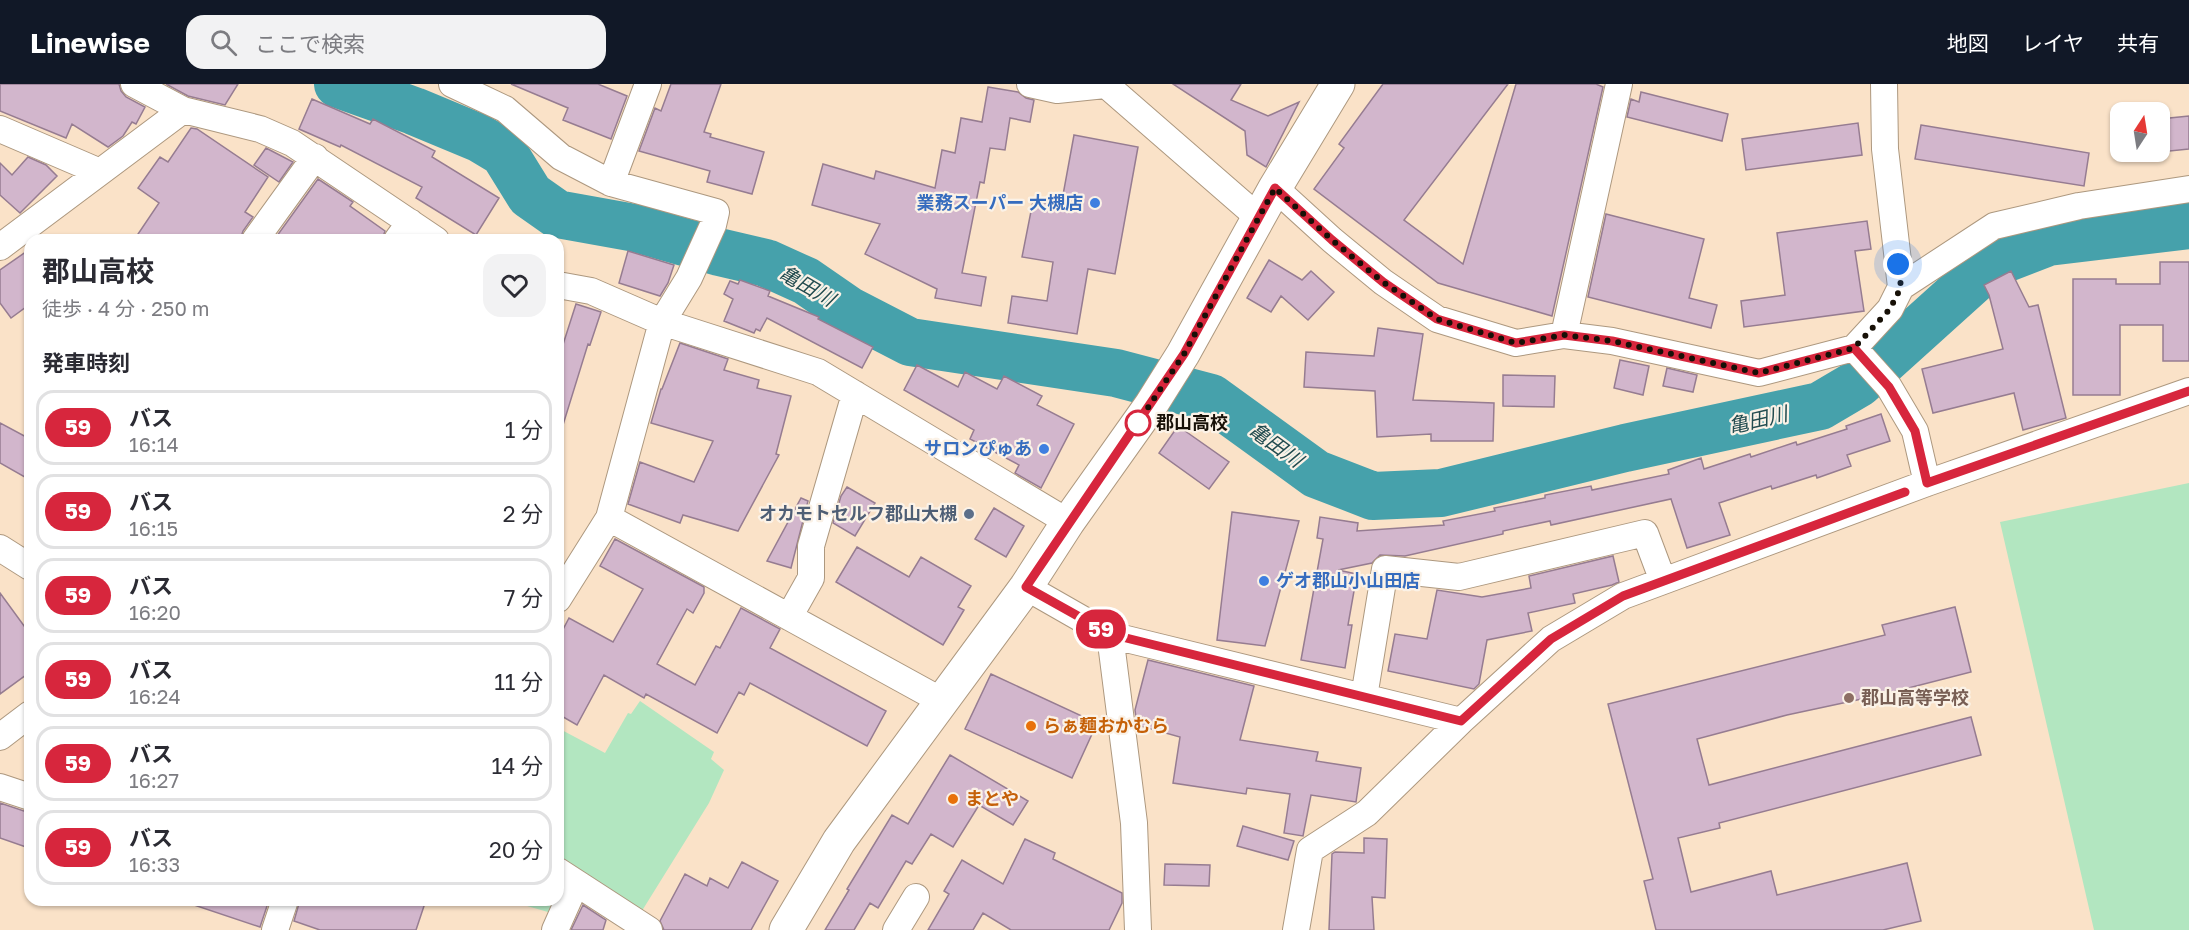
<!DOCTYPE html>
<html lang="ja">
<meta charset="utf-8">
<style>
:root{--surface:#fff;--page:#f2f2f3;--text:#2b2b33;--muted:#7c7c81;--line:#e1e1e2;--accent:#111827}
body{margin:0;font-family:"Golos Text","Noto Sans JP",sans-serif;background:var(--page);color:var(--text);height:100vh;display:flex;flex-direction:column;font-size:22px;white-space:nowrap}
*{box-sizing:border-box;margin:0}
p{font-size:20px;color:var(--muted)}
.icon{flex:none;width:33px;height:33px;fill:none;stroke:currentColor;stroke-width:2;stroke-linecap:round;stroke-linejoin:round}
.map{position:relative;flex:1;overflow:hidden}
.drawer{position:absolute;left:24px;top:150px;width:540px;height:672px;display:flex;flex-direction:column;background:var(--surface);border-radius:18px;box-shadow:0 2px 4px #0004}
.drawer>*{flex:none}
.badge{padding:0 12px;border-radius:20px;font-size:21px;line-height:39px}
.needle{width:39px;rotate:12deg}
.controls{position:absolute;left:2110px;top:18px;display:grid;gap:12px}
.controls a{display:grid;place-items:center;width:60px;height:60px;border-radius:12px;background:var(--surface);box-shadow:0 2px 4px #0004;font-size:30px}
.you{position:absolute;width:30px;height:30px;margin:-15px;border:4px solid #fff;border-radius:50%;background:#1a73e8;box-shadow:0 0 0 9px #1a73e833}
.map>.badge{position:absolute;translate:-50% -50%;box-shadow:0 0 0 3px #fff}
h2{padding:0 18px;font-size:22px;line-height:54px}
.round{display:grid;place-items:center;flex:none;width:63px;height:63px;border-radius:18px;background:var(--page)}
.headline{display:flex;align-items:center;justify-content:space-between;height:102px;padding:0 18px}
h1{font-size:28px;font-weight:700;line-height:45px}
ul{padding:0;list-style:none}
li{display:flex;align-items:center;gap:18px;height:75px;margin:0 12px 9px;padding:0 6px;border:3px solid var(--line);border-radius:18px}
li div{flex:1}
li b{display:block;font-size:22px}
li em{font-style:normal}
li .badge{min-width:66px;font-weight:700;text-align:center}
header{display:flex;align-items:center;gap:36px;box-sizing:border-box;height:84px;padding:0 30px;background:var(--accent);color:#fff}
header strong{font-size:28px}
nav{display:flex;gap:33px;margin-inline-start:auto;font-size:21px}
.search{width:420px;height:54px;background:var(--page);display:flex;align-items:center;gap:15px;box-sizing:border-box;padding:0 21px;border-radius:18px;color:var(--muted);font-size:22px}
.map>svg:first-child{display:block}
.green{fill:#b2e6c0}
.lines{fill:none;stroke-linecap:round;stroke-linejoin:round}
.river{stroke:#46a1ab;stroke-width:48}
.building{fill:#d2b6cc;stroke:#967c91;stroke-width:1.5}
.street-casing{stroke:#ad987f;stroke-width:28}
.secondary-casing{stroke:#ad987f;stroke-width:35}
.street{stroke:#fff;stroke-width:26}
.secondary{stroke:#fff;stroke-width:33}
.line-casing{stroke:#fff;stroke-width:14}
.line{stroke:#d7263d;stroke-width:9}
.walk{stroke:#171007;stroke-width:6;stroke-dasharray:0 10.8}
.shop-dot{fill:#3f7fe0;stroke:#fbf2e7;stroke-width:2}
.stop-dot{fill:#fff;stroke:#d7263d;stroke-width:3}
.service-dot{fill:#5c6f8a;stroke:#fbf2e7;stroke-width:2}
.education-dot{fill:#8d6e63;stroke:#fbf2e7;stroke-width:2}
.food-dot{fill:#e8710a;stroke:#fbf2e7;stroke-width:2}
.labels{text-anchor:middle;stroke-width:4.5;stroke-linejoin:round;paint-order:stroke}
.shop-label{font-size:18px;font-weight:bold;fill:#366cbe;stroke:#fbf2e7;text-anchor:end}
.stop-label{font-size:18px;font-weight:bold;fill:#171007;stroke:#fbf2e7;text-anchor:start}
.service-label{font-size:18px;font-weight:bold;fill:#4e5e75;stroke:#fbf2e7;text-anchor:end}
.education-label{font-size:18px;font-weight:bold;fill:#785e54;stroke:#fbf2e7;text-anchor:start}
.food-label{font-size:18px;font-weight:bold;fill:#c56008;stroke:#fbf2e7;text-anchor:start}
.water-label{font-size:20px;font-style:italic;fill:#224c50;stroke:#fbf2e7}
</style>
<header>
<strong>Linewise</strong>
<div class="search"><svg class="icon" aria-label="search" viewBox="0 0 24 24"><circle cx="10" cy="10" r="6"/><path d="M15 15l6 6"/></svg>ここで検索</div>
<nav><a>地図</a><a>レイヤ</a><a>共有</a></nav>
</header>
<div class="map">
<svg width="2189" height="846" viewBox="0 0 2189 846">
<rect width="100%" height="100%" fill="#fae2c8"/>
<path class="green" d="M2189 399V846H2094L2000 438Z
M640 617 714 668 711 675 724 686 709 719 640 830 558 772V644L605 669 628 629 631 630Z
M506 816H553L548 828Z"/>
<g class="lines">
<path class="river" d="M338 0 414 27 479 54 504 69 530 111 557 130 635 144 719 168 766 179 806 197 848 226 910 258 1116 289 1211 314 1316 390 1373 412 1441 409 1625 364 1820 322 1859 299 1991 180 2048 158 2189 141"/>
</g>
<path class="building" d="M0 0H119L121 7 126 13 145 23 136 40 132 38 123 52 108 63 72 40 66 54 0 27Z
M166 0H238L225 21 188 12Z
M511 0H598L627 12 611 55 563 36 568 24Z
M671 0H721L704 48 711 50 710 53 764 68 752 110 707 98 710 87 639 67 655 24 661 27Z
M1173 0H1241L1231 16 1268 32 1299 18 1266 83 1247 71 1245 47Z
M1383 0H1508L1404 136 1463 180 1516 0H1596L1603 3 1552 232 1438 199 1314 105 1344 64 1339 60Z
M988 3 1018 8 1026 14 1034 16 1030 38 1010 34 1005 66 990 64 984 99 980 98 962 189 986 193 981 222 935 214 937 205 865 170 880 140 812 121 823 80 874 95 876 87 935 104 942 66 955 69 961 34 982 38Z
M1641 8 1728 30 1722 57 1627 33 1631 15 1639 18Z
M312 15 370 40 373 35 435 67 432 73 499 114 476 151 416 114 422 103 341 61 340 63 299 45Z
M2189 32V65L2160 68V35Z
M1858 39 1862 71 1746 86 1742 55Z
M1921 41 2089 69 2084 102 1915 75Z
M191 44 197 45 268 93 245 128 253 133 243 147 240 156H134L159 119 138 104 160 73 168 78Z
M1074 51 1138 63 1115 190 1088 185 1077 250 1008 239 1012 212 1047 217 1053 178 1022 173 1033 117 1061 122Z
M266 64 293 78 279 98 254 81Z
M28 73 46 81 57 92 20 129 0 111V79L12 91Z
M318 95 353 118 350 122 385 147 382 156H274Z
M1606 130 1704 155 1689 214 1717 221 1711 244 1588 213Z
M1867 137 1871 165 1855 167 1864 227 1744 243 1741 217 1785 211 1777 149Z
M30 165V220L11 234 0 219V186Z
M628 167 674 181 668 199 660 212 619 199Z
M1269 176 1302 196 1311 187 1334 208 1308 236 1281 212 1271 228 1247 214Z
M2160 178H2189V277H2163V241H2120V311H2073V195H2116V200H2160Z
M2011 187 2029 223 2038 221 2066 334 2023 346 2014 309 1933 329 1922 285 2003 265 1989 211 1984 201Z
M740 196 770 207 768 212 819 233 818 235 873 263 862 284 767 234 760 247 756 245 754 249 724 237 733 215 724 210 730 197 738 200Z
M576 220 601 228 590 261 588 260 563 341 558 340V276Z
M1378 244 1423 250 1413 316 1494 319 1493 357H1431V350L1377 353 1375 307 1304 303 1306 268 1374 272Z
M680 259 728 275 724 286 759 296 757 304 791 312 776 370 779 371 738 447 683 431 680 439 628 420 640 378 694 398 713 357 651 339 661 305H662Z
M1620 276 1649 282 1643 311 1614 304Z
M917 281 958 303 965 288 997 305 1004 292 1042 312 1037 321 1074 340 1041 404 1015 389 1019 381 970 355 974 346 904 306Z
M1667 284 1697 291 1693 308 1663 302Z
M1503 291 1555 292 1554 323 1503 322Z
M1881 330 1890 357 1847 371 1851 382 1817 394 1816 391 1772 405 1771 402 1719 419 1730 451 1687 464 1671 415 1551 441 1550 437 1503 447V450L1405 472 1380 471 1372 479 1338 486 1357 490 1348 541H1352L1345 584 1301 576 1323 455 1317 454 1320 433 1358 439 1357 447 1444 441 1443 437 1495 427 1494 424 1545 414V411L1591 402 1592 406 1669 390 1668 386 1701 374 1704 385 1750 370 1751 373 1796 358 1797 361 1847 345 1846 342Z
M0 339 30 355V396L0 379Z
M1178 342 1229 378 1209 405 1159 369Z
M847 403 875 419 855 452 833 439 841 412Z
M801 414 808 417 791 484 767 477Z
M994 424 1024 442 1006 473 975 455Z
M1232 428 1299 437 1265 562 1217 556Z
M615 455 704 503V509L693 529 687 525 657 580 695 601 716 562 720 564 741 524 780 545 770 564 886 627 867 662 750 599 744 611 739 608 717 649 646 610 644 614 604 591 577 641 558 630V555L569 534 613 558 643 505 600 482Z
M857 463 909 493 921 473 971 502 958 523 964 526 943 561 836 498Z
M1613 472 1619 498 1612 501 1573 510 1575 519 1528 529 1532 547 1487 556 1479 600 1474 605 1388 587 1395 550 1427 555 1437 506 1482 513 1531 504 1529 492Z
M0 509 30 550V588L0 610Z
M1955 523 1971 588 1885 610 1787 631 1697 655 1709 701 1971 633 1981 671 1719 739 1720 744 1678 754 1691 808 1771 787 1777 811 1907 779 1921 837 1883 846H1656L1644 797 1653 795 1608 620 1885 551 1882 541Z
M1148 576 1254 602 1240 656 1318 668 1316 677 1361 684 1356 718 1311 711 1303 752 1284 749 1290 710 1247 704 1246 710 1173 699 1180 653 1137 641 1135 626Z
M991 590 1097 639 1072 694 965 645Z
M950 671 1028 717 1013 741 979 721 953 763 931 750 912 780 906 777 878 824 870 819 854 846H825L849 806 847 805 892 731 908 740Z
M0 719 30 729V749L26 763 0 754Z
M1243 742 1294 757 1288 776 1237 762Z
M1364 754 1387 755 1385 814 1372 813 1374 846H1329L1332 770 1335 768 1364 769Z
M1025 755 1055 769 1053 775 1122 809V819L1109 846H1011L983 829 973 846H928L949 810 944 807 962 776 1003 800Z
M742 778 778 797 751 846H664L660 837 685 790 707 802 710 794 728 804Z
M1165 780 1210 781 1209 802 1164 801Z
M191 816H269L260 843 191 820Z
M300 816H426L416 846H320L294 837Z
M583 821 606 836 603 846H571Z"/>
<g class="lines">
<defs>
<path id="street" d="M134 0 183 26 260 45 292 59 436 156
M452 0 505 25 561 73 611 99 716 128 713 141 689 194 662 238 609 434 558 515
M1030 0 1057 6 1105 1
M1105 0 1259 134
M0 45 100 88
M611 99 648 0
M1275 104 1332 156 1383 198 1437 235 1516 259 1564 251 1612 257 1759 289 1854 264 1890 225 1901 203 1885 65 1884 0
M255 156 315 73
M397 156 410 138
M0 163 183 26
M558 201 591 207 662 238 818 288 1068 438
M1901 203 1994 142 2079 122 2189 105
M1564 251 1619 0
M1854 264 1889 303 1915 347 1927 399
M609 434 942 617
M0 464 30 483
M1026 503 1110 551 1461 637 1551 555 1623 512 1927 399 2189 307
M789 533 811 494V462L855 310
M1110 551 1134 739 1138 846
M1364 613 1385 485 1459 493 1645 449 1663 497
M0 653 30 630
M0 703 30 713
M558 787 649 846
M275 846 285 816
M555 846 576 799
M896 846 916 813
M1296 846 1310 766 1367 729 1461 637"/>
<path id="secondary" d="M786 846 839 757 1026 503 1068 438 1151 321 1183 270 1275 104 1338 0"/>
</defs>
<use href="#street" class="street-casing"/>
<use href="#secondary" class="secondary-casing"/>
<use href="#street" class="street"/>
<use href="#secondary" class="secondary"/>
</g>
<g class="lines">
<defs>
<path id="line" d="M1905 408 1623 512 1551 555 1461 637 1110 550 1026 503 1184 270 1275 104 1332 156 1383 198 1437 235 1516 259 1564 251 1612 257 1759 289 1854 264 1889 303 1915 347 1927 399 2189 307"/>
</defs>
<use href="#line" class="line-casing"/>
<use href="#line" class="line"/>
<path class="walk" d="M1138 339 1137 340 1184 270 1275 104 1332 156 1383 198 1437 235 1516 259 1564 251 1612 257 1759 289 1854 264 1890 225 1901 203 1898 180"/>
</g>
<g class="shop-dot">
<circle cx="1095" cy="119" r="6"/>
<circle cx="1044" cy="365" r="6"/>
<circle cx="1264" cy="497" r="6"/>
</g>
<circle class="stop-dot" cx="1138" cy="339" r="12"/>
<circle class="service-dot" cx="969" cy="430" r="6"/>
<circle class="education-dot" cx="1849" cy="614" r="6"/>
<g class="food-dot">
<circle cx="1031" cy="642" r="6"/>
<circle cx="953" cy="715" r="6"/>
</g>
<g class="labels">
<g class="shop-label">
<text x="1083" y="125">業務スーパー 大槻店</text>
<text x="1032" y="371">サロンぴゅあ</text>
<text x="1276" y="503" text-anchor="start">ゲオ郡山小山田店</text>
</g>
<g class="stop-label">
<text x="1156" y="345">郡山高校</text>
</g>
<g class="service-label">
<text x="957" y="436">オカモトセルフ郡山大槻</text>
</g>
<g class="education-label">
<text x="1861" y="620">郡山高等学校</text>
</g>
<g class="food-label">
<text x="1043" y="648">らぁ麺おかむら</text>
<text x="965" y="721">まとや</text>
</g>
<g class="water-label">
<text transform="translate(807 202) rotate(30)" y="7">亀田川</text>
<text transform="translate(1758 336) rotate(-13)" y="7">亀田川</text>
<text transform="translate(1276 361) rotate(36)" y="7">亀田川</text>
</g>
</g>
</svg>
<div class="controls">
<a><svg class="needle" viewBox="-14 -14 28 28"><path d="M0-13l5 13h-10z" fill="#e53935"/><path d="M0 13l5-13h-10z" fill="#7c7c81"/></svg></a>
</div>
<div class="you" style="left:1898px;top:180px"></div>
<b class="badge" style="left:1101px;top:545px;background:#d7263d;color:#fff">59</b>
<section class="drawer">
<div class="headline"><div><h1>郡山高校</h1><p>徒歩 · 4 分 · 250 m</p></div><a class="round"><svg class="icon" aria-label="heart" viewBox="0 0 24 24"><path d="M12 20l-8-8c-3-5 5-10 8-4 3-6 11-1 8 4z"/></svg></a></div>
<h2>発車時刻</h2>
<ul>
<li><span class="badge" style="background:#d7263d;color:#fff">59</span><div><b>バス</b><p>16:14</p></div><em>1 分</em></li>
<li><span class="badge" style="background:#d7263d;color:#fff">59</span><div><b>バス</b><p>16:15</p></div><em>2 分</em></li>
<li><span class="badge" style="background:#d7263d;color:#fff">59</span><div><b>バス</b><p>16:20</p></div><em>7 分</em></li>
<li><span class="badge" style="background:#d7263d;color:#fff">59</span><div><b>バス</b><p>16:24</p></div><em>11 分</em></li>
<li><span class="badge" style="background:#d7263d;color:#fff">59</span><div><b>バス</b><p>16:27</p></div><em>14 分</em></li>
<li><span class="badge" style="background:#d7263d;color:#fff">59</span><div><b>バス</b><p>16:33</p></div><em>20 分</em></li>
</ul>
</section>
</div>
